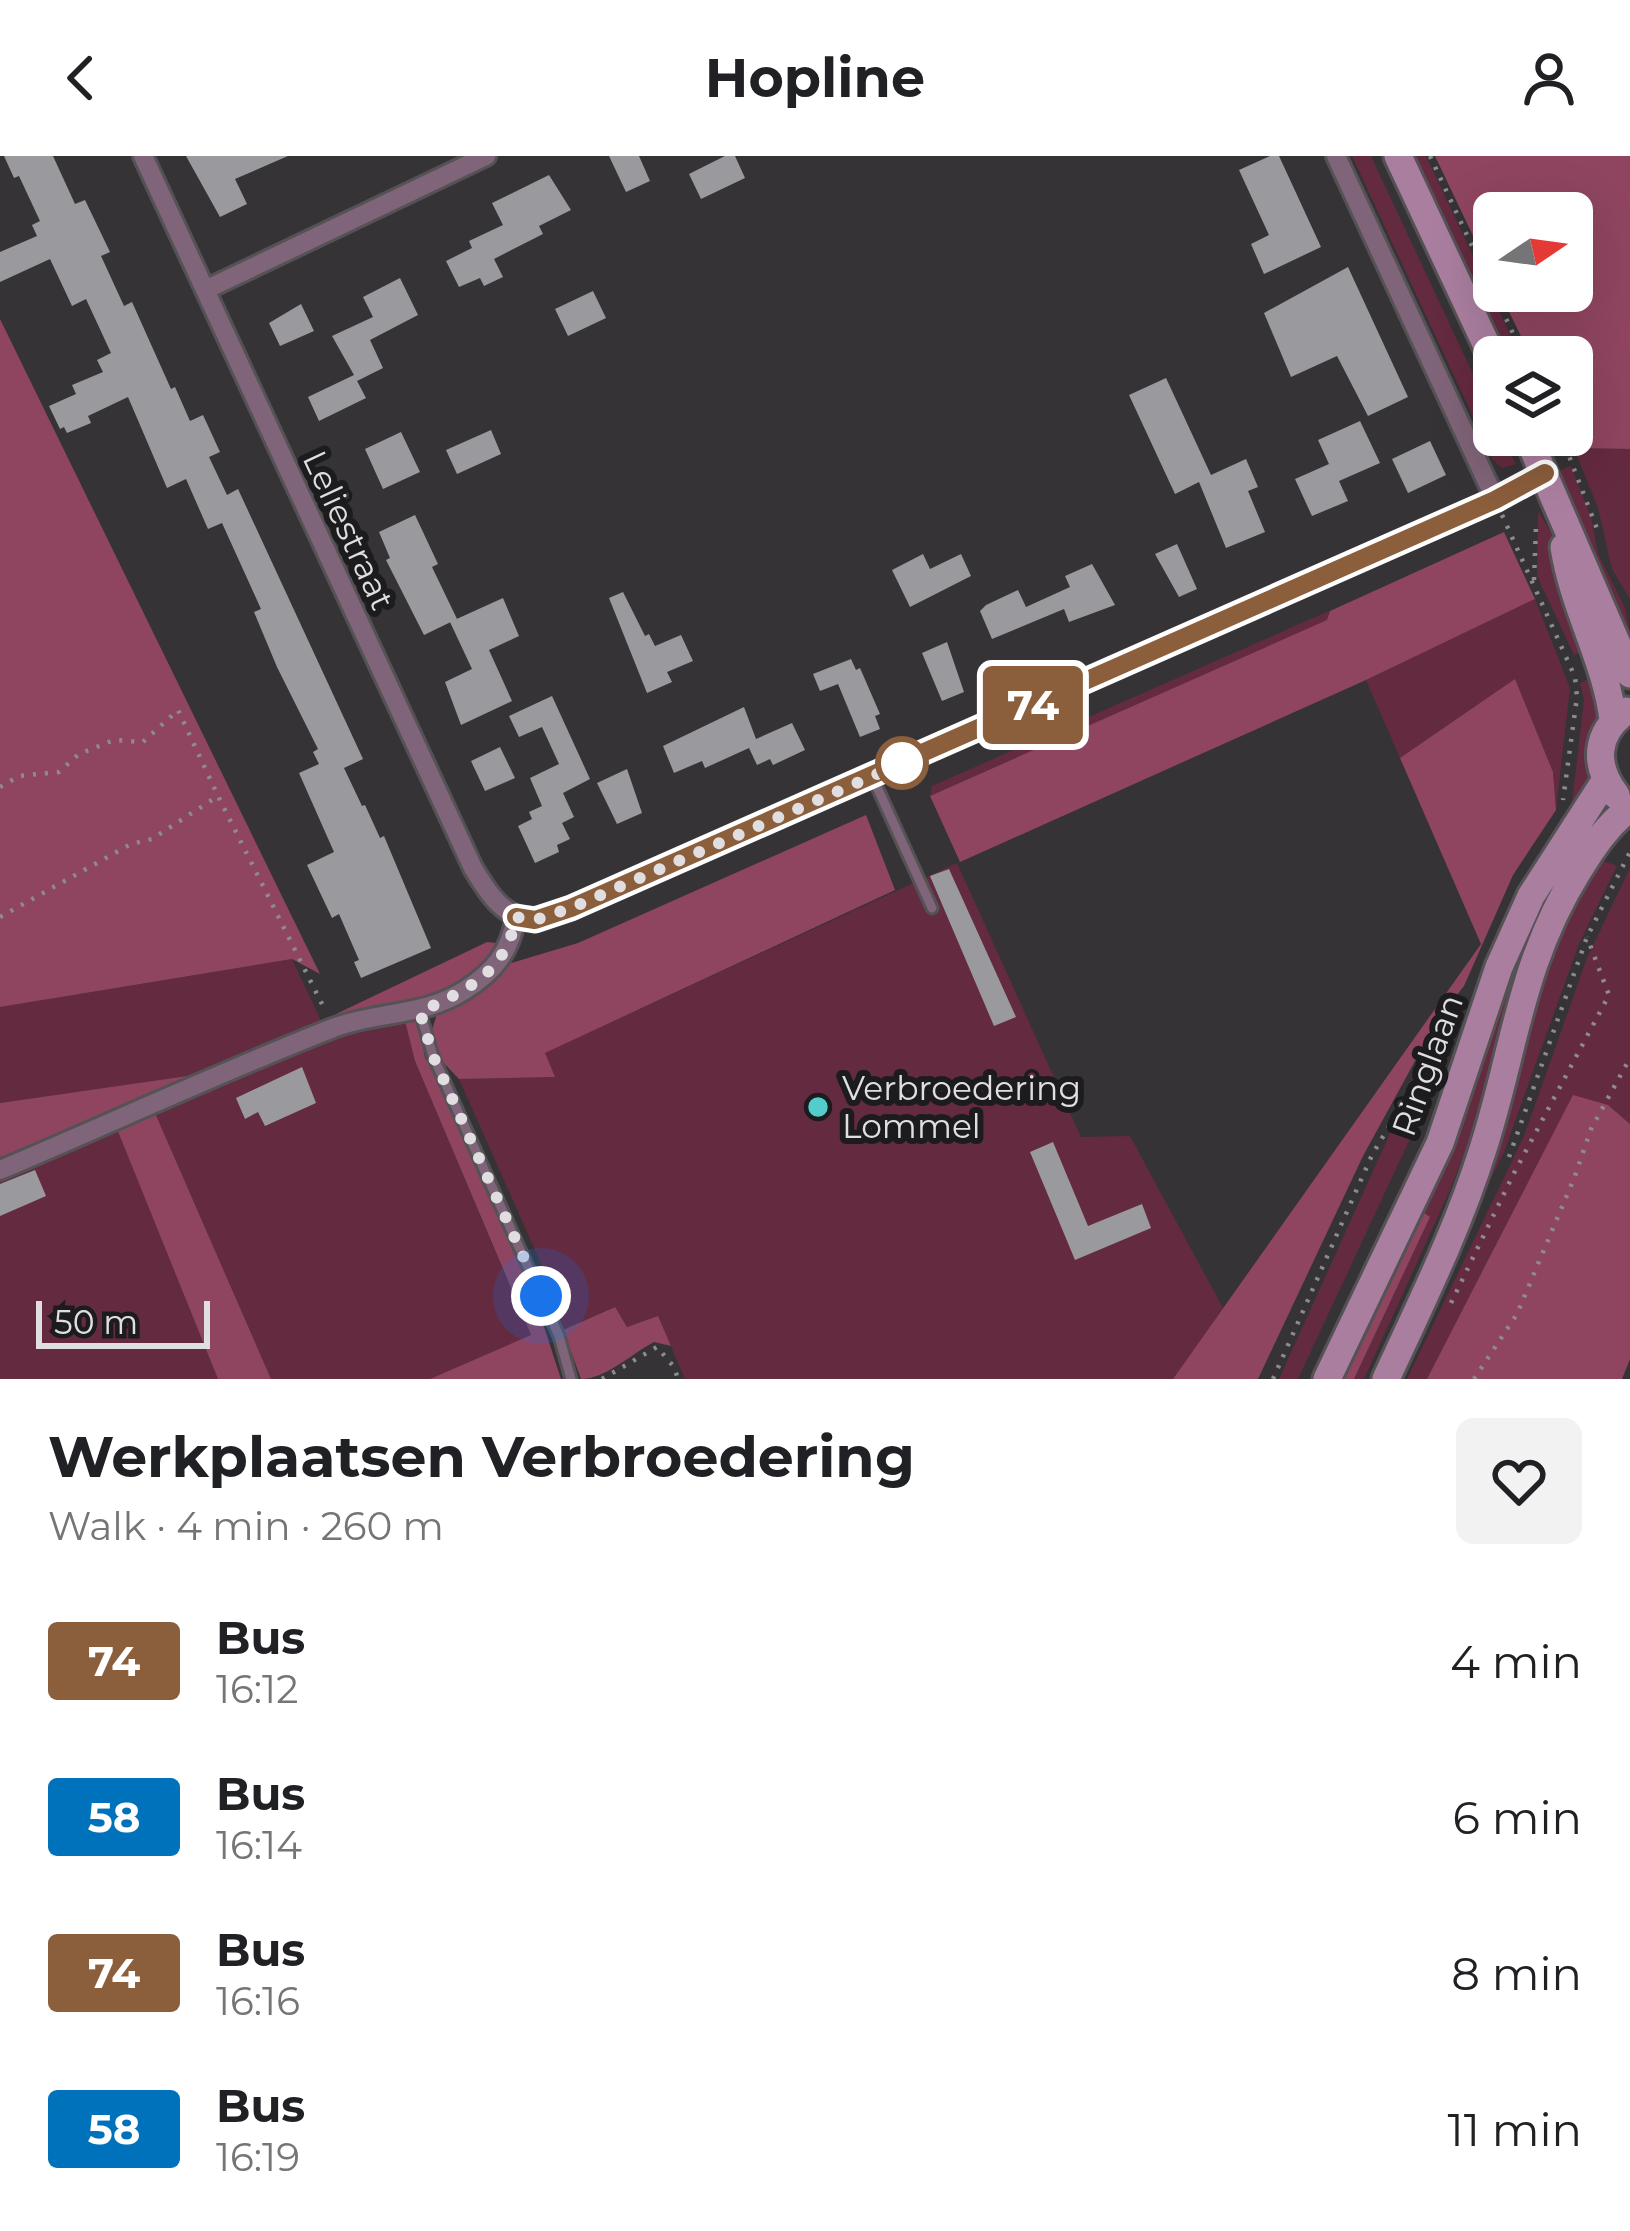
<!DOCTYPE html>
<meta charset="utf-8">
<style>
:root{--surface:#fff;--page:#f2f2f2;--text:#202124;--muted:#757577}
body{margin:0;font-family:Montserrat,sans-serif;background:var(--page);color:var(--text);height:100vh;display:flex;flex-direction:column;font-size:45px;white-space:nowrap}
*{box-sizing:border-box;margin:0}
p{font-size:39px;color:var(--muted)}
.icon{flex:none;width:66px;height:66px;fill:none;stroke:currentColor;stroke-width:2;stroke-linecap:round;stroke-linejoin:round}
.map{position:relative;height:1223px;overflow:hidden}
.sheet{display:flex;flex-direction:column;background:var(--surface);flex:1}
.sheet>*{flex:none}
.badge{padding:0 24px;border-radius:9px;font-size:42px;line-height:78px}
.needle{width:78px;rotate:77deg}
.tools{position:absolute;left:1473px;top:36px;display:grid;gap:24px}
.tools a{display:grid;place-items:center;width:120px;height:120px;border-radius:18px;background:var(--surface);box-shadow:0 12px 48px #0002;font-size:60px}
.scale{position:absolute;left:36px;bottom:30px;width:174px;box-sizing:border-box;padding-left:12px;border:6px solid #e0dee1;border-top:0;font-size:33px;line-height:42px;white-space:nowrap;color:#e0dee1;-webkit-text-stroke:9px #1c1b1d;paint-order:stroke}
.you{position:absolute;width:60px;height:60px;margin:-30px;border:9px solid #fff;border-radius:50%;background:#1a73e8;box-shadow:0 0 0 18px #1a73e833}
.map>.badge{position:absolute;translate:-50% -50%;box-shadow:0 0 0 6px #fff}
.round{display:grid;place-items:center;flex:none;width:126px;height:126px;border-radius:18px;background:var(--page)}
.headline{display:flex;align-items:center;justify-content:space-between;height:204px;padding:0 48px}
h1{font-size:57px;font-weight:700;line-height:90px}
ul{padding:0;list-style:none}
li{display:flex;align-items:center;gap:36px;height:156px;padding:0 48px}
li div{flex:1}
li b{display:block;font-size:45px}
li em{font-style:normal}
li .badge{min-width:132px;font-weight:700;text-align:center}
header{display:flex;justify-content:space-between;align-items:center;height:156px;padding:0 48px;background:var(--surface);font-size:54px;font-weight:700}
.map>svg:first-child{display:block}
.green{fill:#642a40}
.forest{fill:#8f4560}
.building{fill:#9a9a9e}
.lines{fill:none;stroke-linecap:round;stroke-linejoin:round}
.lane-casing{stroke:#545255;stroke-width:15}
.street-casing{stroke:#545255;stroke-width:24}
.secondary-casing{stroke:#545255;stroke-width:33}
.path{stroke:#8d8b8e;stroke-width:4.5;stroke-dasharray:3 9;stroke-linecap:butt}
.lane{stroke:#806479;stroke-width:9}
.street{stroke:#806479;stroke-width:18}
.secondary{stroke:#aa7e9f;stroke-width:27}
.line-casing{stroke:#fff;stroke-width:27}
.line{stroke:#8b5e3c;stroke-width:18}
.walk{stroke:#e0dee1;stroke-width:12;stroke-dasharray:0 21.6}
.stop-dot{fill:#fff;stroke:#8b5e3c;stroke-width:6}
.poi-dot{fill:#52cdcc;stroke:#1c1b1d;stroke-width:4.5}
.labels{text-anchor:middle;stroke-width:12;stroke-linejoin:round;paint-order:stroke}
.street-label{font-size:33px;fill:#e0dee1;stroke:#1c1b1d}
.poi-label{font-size:33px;fill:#e0dee1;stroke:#1c1b1d;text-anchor:start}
</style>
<header><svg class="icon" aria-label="back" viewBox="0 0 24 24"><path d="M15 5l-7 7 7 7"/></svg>Hopline<svg class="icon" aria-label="person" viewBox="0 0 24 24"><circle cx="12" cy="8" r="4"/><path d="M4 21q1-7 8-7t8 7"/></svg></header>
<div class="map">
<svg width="1630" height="1223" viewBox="0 0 1630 1223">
<rect width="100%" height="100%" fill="#353336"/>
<path class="green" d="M1352 0H1371L1494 263V279H1502L1516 308 1502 312 1493 304Z
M1409 0H1426L1521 201H1504Z
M1574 292 1630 293V443L1612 413 1598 352Z
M1571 310 1591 361 1598 398 1625 452 1630 477 1621 481 1557 315Z
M1538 355 1553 380 1584 496 1574 499 1537 420Z
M1535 443 1570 532 1556 654 1553 616 1515 524 1400 602 1366 524Z
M1329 455 1328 464 930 640 932 630Z
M1595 520 1604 543 1588 635 1571 655 1584 544 1580 527Z
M1580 694 1521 808 1476 967 1450 1034 1364 1223H1354L1429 1062 1420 1054 1462 966 1504 825 1531 757Z
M1593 701 1617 710 1579 788 1504 996 1439 1127 1528 844Z
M957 707 1081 981 1130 980 1223 1152 1173 1223H685L658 1160 627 1171 614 1151 563 1174 543 1112 459 923 554 921 544 897Z
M1630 712V968L1608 949 1481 1120 1427 1223H1407L1524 980 1587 802Z
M292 803 323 869 208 917 0 947V851Z
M1465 848 1451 895 1298 1223H1279L1402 951 1446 874Z
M404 861 415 905 531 1180 430 1223H271L155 957 339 877Z
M117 973 218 1223H0V1025Z"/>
<path class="forest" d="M1435 0H1630V293L1574 292 1568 279H1572V201H1531L1499 135H1572V57H1494V124Z
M0 163 320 818 292 803 0 851Z
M1504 376 1535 443 1366 524 960 706 930 640 1327 464 1330 455Z
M1515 523 1553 616 1556 654 1513 719 1464 830 1438 863 1363 1000 1258 1223H1173L1481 788 1400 602Z
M866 659 895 734 545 897 555 921 459 923 438 901 430 880 438 855 505 809 578 787Z
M487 786 496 787V801C445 844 407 850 343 864L336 858Z
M404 861 418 862 425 902 453 943 509 1063 561 1223H430L531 1179 415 905Z
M208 917 0 1006V947Z
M1573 939 1608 949 1630 968V1203L1622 1223H1427Z
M155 957 271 1223H218L117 973Z
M1420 1054 1430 1061 1354 1223H1340Z
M615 1151 627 1171 658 1160 671 1190 654 1186C631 1198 606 1223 581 1223L563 1174Z"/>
<path class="building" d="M4 0H53L75 48 85 44 110 96 101 100 124 150 132 146 171 233 175 231 190 265 203 259 220 296 209 301 227 339 238 333 363 603 344 612 362 650 365 649 380 682 384 680 431 792 361 822 354 806 359 804 339 758 332 762 307 709 334 696 299 617 319 608 313 596 318 593 277 511 254 456 261 453 222 367 208 373 186 323 167 332 128 241 88 260 91 267 67 277 64 271 60 273 49 250 76 238 72 229 103 216 97 204 111 197 86 143 72 150 50 103 0 126V96L37 80 32 69 40 65 19 20 14 22Z
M186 0H288L235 23 247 48 220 61Z
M609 0H639L650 25 626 36Z
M725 0H735L745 22 701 43 689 18Z
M1270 0H1279L1321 91 1264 118 1251 88 1269 79 1239 14Z
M549 19 571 54 539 70 543 78 494 103 503 121 484 130 480 122 459 131 446 105 472 92 469 85 503 69 492 47Z
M1348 111 1408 241 1368 260 1337 200 1291 221 1264 157Z
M400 122 418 159 370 184 383 212 357 225 355 221 366 242 319 265 308 241 354 219 332 180 373 161 363 141Z
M593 135 606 162 568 180 555 153Z
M301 148 314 175 280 190 269 167Z
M1166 222 1211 319 1246 303 1258 331 1248 335 1265 376 1226 392 1199 326 1175 338 1129 239Z
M1360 265 1380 307 1339 325 1348 345 1312 360 1295 323 1329 308 1318 284Z
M491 274 501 298 457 318 446 294Z
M401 276 420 316 383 333 365 293Z
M1430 285 1446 319 1408 337 1392 303Z
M415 359 438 408 432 411 457 463 424 479 386 404 390 402 379 376Z
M1177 388 1197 433 1179 441 1155 398Z
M923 398 930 413 961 398 971 420 910 451 892 414Z
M1092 408 1115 449 1069 466 1064 453 992 483 980 455 986 449 1018 434 1026 451 1070 431 1065 420Z
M623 436 645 480 649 478 655 490 681 479 693 505 667 516 672 526 647 537 609 442Z
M503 442 519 480 489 494 512 545 461 569 445 526 472 513 450 466Z
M947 486 964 536 942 545 922 497Z
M851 503 856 514 860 512 880 558 875 560 880 573 860 581 838 528 820 535 813 518Z
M552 540 590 623 563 637 574 661 562 667 570 683 557 689 559 696 535 707 518 670 532 663 529 656 542 650 530 622 559 608 542 571 519 581 509 560Z
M744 551 756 583 792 567 805 594 773 609 770 603 757 609 749 592 705 612 702 605 674 617 663 590Z
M500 591 515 622 485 635 471 605Z
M627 613 642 657 617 668 597 627Z
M949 713 1016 861 994 870 930 720Z
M302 911 316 947 265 970 258 956 245 963 236 942Z
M1053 986 1088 1070 1142 1048 1151 1072 1075 1104 1030 996Z
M35 1014 46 1040 0 1060V1028Z"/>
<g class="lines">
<defs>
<path id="lane" d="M872 620 932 752
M420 856 433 900 559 1180 571 1223"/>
<path id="street" d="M143 0 473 712C501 759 517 773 571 752L1495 343 1545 317
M1336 0 1495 343
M205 134 486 0
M0 1014C111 967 221 916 333 872 377 855 423 861 465 834 495 815 510 795 516 761"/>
<path id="secondary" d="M1398 0 1494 205
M1527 279 1630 518
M1564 391C1573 451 1606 505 1613 564
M1616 639C1593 609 1595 577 1626 555
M1327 1223 1440 987 1499 811 1531 740 1605 625
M1386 1223C1421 1147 1458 1073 1483 993 1515 893 1520 808 1578 715 1593 691 1607 669 1630 652"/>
</defs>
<use href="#lane" class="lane-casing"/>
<use href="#street" class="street-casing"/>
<use href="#secondary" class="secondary-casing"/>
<path class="path" d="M1430 0 1524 201
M1482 228 1494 253
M1561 279 1599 378
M1502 359 1575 521 1577 541 1563 644
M1534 424 1536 370
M0 631 19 620 59 616 79 598 114 584 143 586 178 554 218 640
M0 761 131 688 152 683 218 640 326 856
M1509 1001 1587 781 1630 696
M1451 1147 1513 1019 1609 839 1587 781
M602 1223 657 1191 674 1211 678 1223
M1273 1223 1372 999 1459 853
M1474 1223 1517 1158 1575 1020 1591 973 1630 902"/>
<use href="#lane" class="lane"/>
<use href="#street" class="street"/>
<use href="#secondary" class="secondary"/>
</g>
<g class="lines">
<defs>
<path id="line" d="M516 761 535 764 571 752 1495 344 1545 317"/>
</defs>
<use href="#line" class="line-casing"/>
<use href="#line" class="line"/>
<path class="walk" d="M541 1140 433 900 420 856C468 833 506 817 516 761L535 764 571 752 914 602 902 607"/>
</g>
<circle class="stop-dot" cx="902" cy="607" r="24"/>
<circle class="poi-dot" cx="818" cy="951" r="12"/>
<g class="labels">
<g class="street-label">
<text transform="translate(349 374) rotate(65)" y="12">Leliestraat</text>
<text transform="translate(1427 909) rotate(-70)" y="12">Ringlaan</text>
</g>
<g class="poi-label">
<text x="842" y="944">Verbroedering<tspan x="842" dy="38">Lommel</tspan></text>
</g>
</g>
</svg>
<div class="tools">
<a><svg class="needle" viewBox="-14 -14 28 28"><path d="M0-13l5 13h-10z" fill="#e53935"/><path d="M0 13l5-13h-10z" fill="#757577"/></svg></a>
<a><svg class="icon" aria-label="layers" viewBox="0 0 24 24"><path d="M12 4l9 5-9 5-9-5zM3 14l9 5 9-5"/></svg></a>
</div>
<div class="scale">50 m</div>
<div class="you" style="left:541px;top:1140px"></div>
<b class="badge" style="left:1033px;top:549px;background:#8b5e3c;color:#fff">74</b>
</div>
<section class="sheet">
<div class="headline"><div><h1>Werkplaatsen Verbroedering</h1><p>Walk · 4 min · 260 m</p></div><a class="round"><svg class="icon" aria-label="heart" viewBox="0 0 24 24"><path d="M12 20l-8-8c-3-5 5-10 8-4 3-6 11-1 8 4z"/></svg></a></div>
<ul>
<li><span class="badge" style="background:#8b5e3c;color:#fff">74</span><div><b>Bus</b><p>16:12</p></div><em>4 min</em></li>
<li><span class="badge" style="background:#0072bc;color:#fff">58</span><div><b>Bus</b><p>16:14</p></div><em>6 min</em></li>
<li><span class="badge" style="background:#8b5e3c;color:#fff">74</span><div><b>Bus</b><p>16:16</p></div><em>8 min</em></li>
<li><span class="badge" style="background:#0072bc;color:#fff">58</span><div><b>Bus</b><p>16:19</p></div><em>11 min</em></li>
</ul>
</section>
